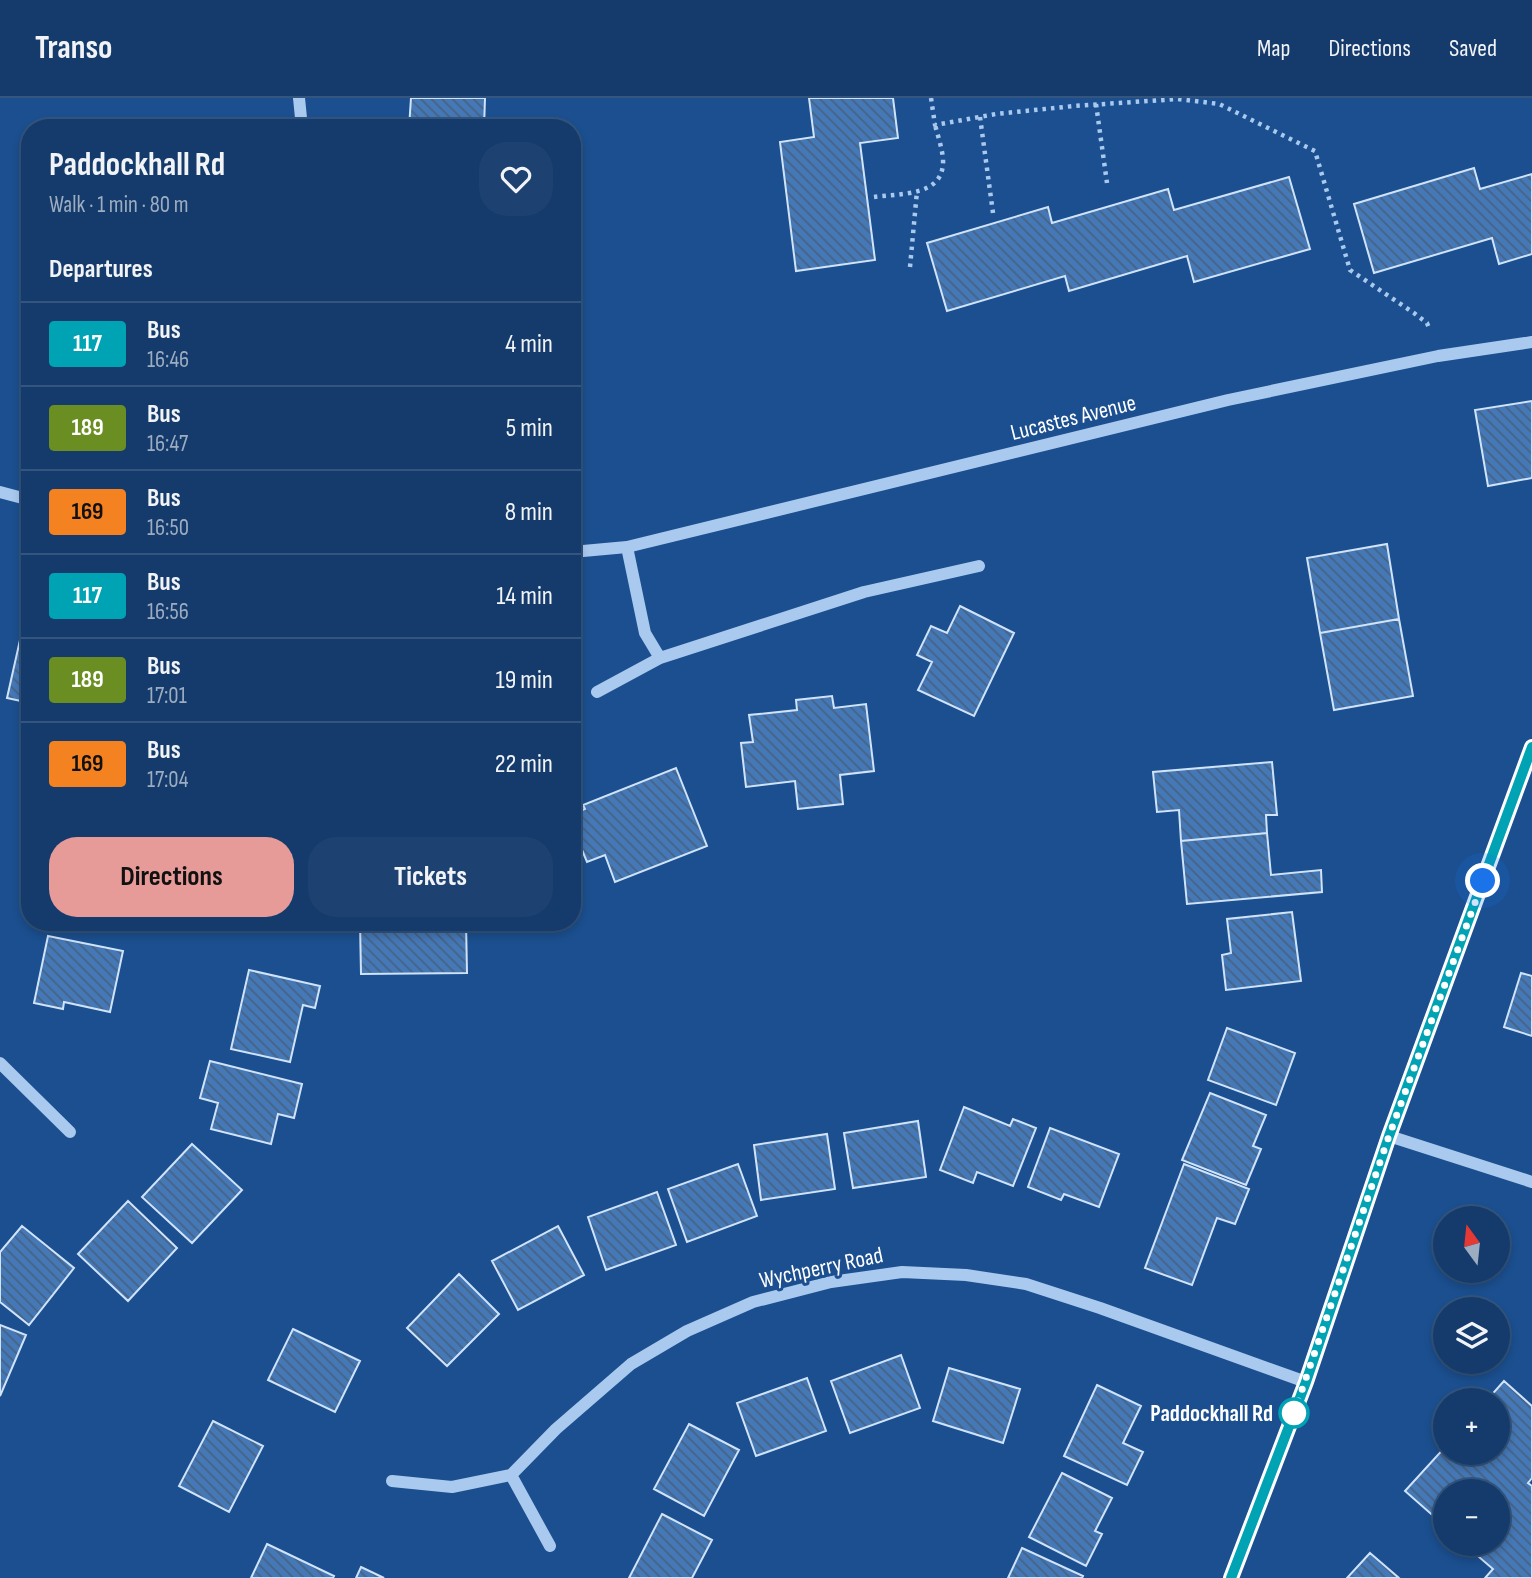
<!DOCTYPE html>
<meta charset="utf-8">
<style>
:root{--surface:#143b6b;--page:#1d4271;--text:#f1f3f6;--muted:#9dadc1;--line:#33557e;--accent:#e69b98}
body{margin:0;font-family:"Sofia Sans Condensed",sans-serif;background:var(--page);color:var(--text);height:100vh;display:flex;flex-direction:column;font-size:26px;white-space:nowrap}
*{box-sizing:border-box;margin:0}
p{font-size:23px;color:var(--muted)}
.icon{flex:none;width:38px;height:38px;fill:none;stroke:currentColor;stroke-width:2;stroke-linecap:round;stroke-linejoin:round}
.map{position:relative;flex:1;overflow:hidden}
.drawer{position:absolute;left:21px;top:21px;width:560px;height:812px;display:flex;flex-direction:column;background:var(--surface);border-radius:28px;box-shadow:0 4px 10px #0003,0 0 0 2px var(--line)}
.drawer>*{flex:none}
.badge{padding:0 14px;border-radius:5px;font-size:24px;line-height:46px}
.needle{width:46px;rotate:345deg}
.fabs{position:absolute;left:1433px;top:1108px;display:grid;gap:14px}
.fabs a{display:grid;place-items:center;width:77px;height:77px;border-radius:50%;background:var(--surface);box-shadow:0 4px 10px #0003,0 0 0 2px var(--line);font-size:35px}
.you{position:absolute;width:35px;height:35px;margin:-18px;border:5px solid #fff;border-radius:50%;background:#1a73e8;box-shadow:0 0 0 10px #1a73e833}
.map>.badge{position:absolute;translate:-50% -50%;box-shadow:0 0 0 4px #fff}
h2{padding:0 28px;font-size:26px;line-height:63px}
.round{display:grid;place-items:center;flex:none;width:74px;height:74px;border-radius:28px;background:var(--page)}
.head{display:flex;align-items:center;justify-content:space-between;height:119px;padding:0 28px}
h1{font-size:33px;font-weight:700;line-height:52px}
.action{display:flex;gap:14px;margin-top:auto;padding:14px 28px}
.action a{flex:1;height:80px;border-radius:28px;background:var(--accent);color:#111;font-size:28px;font-weight:700;line-height:80px;text-align:center}
.action a+a{background:var(--page);color:var(--text)}
ul{padding:0;list-style:none}
li{display:flex;align-items:center;gap:21px;height:84px;padding:0 28px;border-top:2px solid var(--line)}
li div{flex:1}
li b{display:block;font-size:26px}
li em{font-style:normal}
li .badge{min-width:77px;font-weight:700;text-align:center}
header{display:flex;align-items:center;gap:42px;box-sizing:border-box;height:98px;padding:0 35px;background:var(--surface);border-bottom:2px solid var(--line)}
header strong{font-size:33px}
nav{display:flex;gap:38px;margin-inline-start:auto;font-size:24px}
.map>svg:first-child{display:block}
.building{fill:url(#building-back-hatch);stroke:#cfe3fa;stroke-width:2}
.lines{fill:none;stroke-linecap:round;stroke-linejoin:round}
.path{stroke:#a9c9ee;stroke-width:4.5;stroke-dasharray:3.5 5;stroke-linecap:butt}
.minor{stroke:#a9c9ee;stroke-width:12}
.line-casing{stroke:#fff;stroke-width:16}
.line{stroke:#00a3b4;stroke-width:10}
.walk{stroke:#fff;stroke-width:7;stroke-dasharray:0 12.6}
.stop-dot{fill:#fff;stroke:#00a3b4;stroke-width:3.5}
.labels{text-anchor:middle;stroke-width:6;stroke-linejoin:round;paint-order:stroke}
.street-label{font-size:23px;fill:#fff;stroke:#1b4f8f}
.stop-label{font-size:23px;font-weight:bold;fill:#fff;stroke:#1b4f8f;text-anchor:end}
</style>
<header>
<strong>Transo</strong>
<nav><a>Map</a><a>Directions</a><a>Saved</a></nav>
</header>
<div class="map">
<svg width="1532" height="1480" viewBox="0 0 1532 1480">
<defs>
<pattern id="building-back-hatch" width="6" height="6" patternUnits="userSpaceOnUse" patternTransform="scale(1.75)"><rect width="6" height="6" fill="#4478b7"/><path d="M-1 5l2 2M0 0l6 6M5-1l2 2" fill="none" stroke="#486282"/></pattern>
</defs>
<rect width="100%" height="100%" fill="#1b4f8f"/>
<path class="building" d="M411 0H485L484 30H409Z
M809 0H893L898 40 860 45 875 162 796 173 780 44 814 39Z
M1474 70 1480 91 1532 76V156L1499 166 1492 140 1374 175 1354 106Z
M1289 79 1310 151 1194 184 1187 158 1069 193 1065 178 947 213 927 145 1048 109 1052 125 1168 91 1174 112Z
M1532 303V380L1488 388 1475 312Z
M1387 446 1399 521 1320 535 1307 460Z
M960 508 1014 535 974 618 918 592 932 564 917 557 931 528 947 535Z
M1399 521 1413 598 1334 612 1320 535Z
M20 542 30 545V605L7 600Z
M832 598 834 610 866 606 874 673 840 677 843 706 798 711 795 683 746 689 741 645 753 644 749 617 797 612 796 602Z
M1272 664 1277 717H1266L1267 735 1181 743 1179 712 1157 714 1153 674Z
M676 670 707 748 615 784 605 757 587 764 572 728V716L585 711 583 707Z
M1267 735 1271 777 1321 772 1322 794 1187 806 1181 743Z
M1292 814 1301 883 1226 892 1222 857 1231 855 1227 821Z
M360 824H466L467 875 361 876Z
M48 838 123 853 110 914 64 904 63 911 34 905Z
M249 872 320 888 315 910 303 907 290 964 231 951Z
M1521 875 1532 878V938L1504 929Z
M1227 930 1295 955 1276 1007 1208 982Z
M210 963 302 986 294 1020 278 1016 271 1046 211 1031 218 1005 200 1000Z
M1210 995 1266 1017 1253 1048 1261 1051 1246 1087 1182 1062Z
M964 1009 1010 1028 1013 1021 1036 1030 1013 1088 977 1074 973 1085 940 1072Z
M918 1023 926 1079 853 1090 844 1035Z
M1050 1030 1119 1056 1099 1109 1064 1096 1061 1102 1028 1089Z
M827 1036 835 1091 761 1102 754 1047Z
M192 1046 242 1092 192 1145 142 1099Z
M738 1066 757 1118 687 1144 668 1091Z
M1184 1066 1249 1091 1235 1126 1217 1120 1192 1187 1145 1170Z
M657 1094 676 1147 606 1172 588 1119Z
M128 1103 177 1150 128 1203 78 1156Z
M22 1128 74 1170 29 1227 0 1204V1154Z
M558 1128 584 1177 518 1212 492 1163Z
M459 1176 499 1216 447 1268 407 1230Z
M0 1227 26 1237 0 1298Z
M293 1231 360 1263 335 1314 268 1282Z
M901 1257 920 1310 850 1335 831 1283Z
M949 1270 1020 1291 1003 1345 933 1323Z
M807 1280 826 1333 756 1358 737 1305Z
M1504 1283 1532 1308V1380L1528 1385 1532 1388V1480H1485L1493 1471 1464 1446H1498V1393H1446V1429L1405 1393 1446 1348V1354H1498V1302H1487Z
M1097 1287 1141 1308 1123 1345 1143 1354 1127 1387 1064 1358Z
M213 1323 263 1348 229 1414 179 1388Z
M689 1326 739 1352 704 1418 654 1391Z
M1062 1375 1112 1400 1095 1433 1102 1436 1086 1468 1029 1439Z
M662 1416 712 1442 692 1480H629Z
M267 1446 334 1478 333 1480H251Z
M1022 1450 1083 1478 1082 1480H1008Z
M1370 1455 1399 1480H1347Z
M361 1469 384 1480H356Z"/>
<g class="lines">
<path class="path" d="M931 0 935 27 996 16 1074 8 1178 1 1219 6 1315 53 1350 172 1414 215 1427 225 1429 230
M1096 6 1107 85
M980 19 993 115
M874 99C901 95 945 99 943 61 942 50 938 38 935 27
M910 169 917 93"/>
<path class="minor" d="M299 0 302 30
M0 394 30 402
M627 449 645 535 660 560
M572 454 627 449 1228 302 1438 258 1532 244
M597 594 660 560 864 494 979 468
M0 965 70 1034
M1389 1038 1532 1084
M511 1377 550 1448
M392 1383 452 1389 511 1377 556 1331 631 1266 687 1233 753 1204 831 1184 902 1174 966 1177 1026 1186 1100 1210 1306 1284
M1231 1480 1306 1284 1389 1038 1532 649"/>
</g>
<g class="lines">
<defs>
<path id="line" d="M1231 1480 1306 1284 1389 1038 1532 649"/>
</defs>
<use href="#line" class="line-casing"/>
<use href="#line" class="line"/>
<path class="walk" d="M1294 1315 1389 1038 1483 783"/>
</g>
<circle class="stop-dot" cx="1294" cy="1315" r="14"/>
<g class="labels">
<g class="street-label">
<text transform="translate(1073 319) rotate(-14)" y="8">Lucastes Avenue</text>
<text transform="translate(821 1169) rotate(-12)" y="8">Wychperry Road</text>
</g>
<g class="stop-label">
<text x="1273" y="1323">Paddockhall Rd</text>
</g>
</g>
</svg>
<div class="fabs">
<a><svg class="needle" viewBox="-14 -14 28 28"><path d="M0-13l5 13h-10z" fill="#e53935"/><path d="M0 13l5-13h-10z" fill="#9dadc1"/></svg></a>
<a><svg class="icon" aria-label="layers" viewBox="0 0 24 24"><path d="M12 4l9 5-9 5-9-5zM3 14l9 5 9-5"/></svg></a>
<a>+</a>
<a>−</a>
</div>
<div class="you" style="left:1483px;top:783px"></div>
<section class="drawer">
<div class="head"><div><h1>Paddockhall Rd</h1><p>Walk · 1 min · 80 m</p></div><a class="round"><svg class="icon" aria-label="heart" viewBox="0 0 24 24"><path d="M12 20l-8-8c-3-5 5-10 8-4 3-6 11-1 8 4z"/></svg></a></div>
<h2>Departures</h2>
<ul>
<li><span class="badge" style="background:#00a3b4;color:#fff">117</span><div><b>Bus</b><p>16:46</p></div><em>4 min</em></li>
<li><span class="badge" style="background:#6b8e23;color:#fff">189</span><div><b>Bus</b><p>16:47</p></div><em>5 min</em></li>
<li><span class="badge" style="background:#f58220;color:#111">169</span><div><b>Bus</b><p>16:50</p></div><em>8 min</em></li>
<li><span class="badge" style="background:#00a3b4;color:#fff">117</span><div><b>Bus</b><p>16:56</p></div><em>14 min</em></li>
<li><span class="badge" style="background:#6b8e23;color:#fff">189</span><div><b>Bus</b><p>17:01</p></div><em>19 min</em></li>
<li><span class="badge" style="background:#f58220;color:#111">169</span><div><b>Bus</b><p>17:04</p></div><em>22 min</em></li>
</ul>
<div class="action"><a>Directions</a><a>Tickets</a></div>
</section>
</div>
